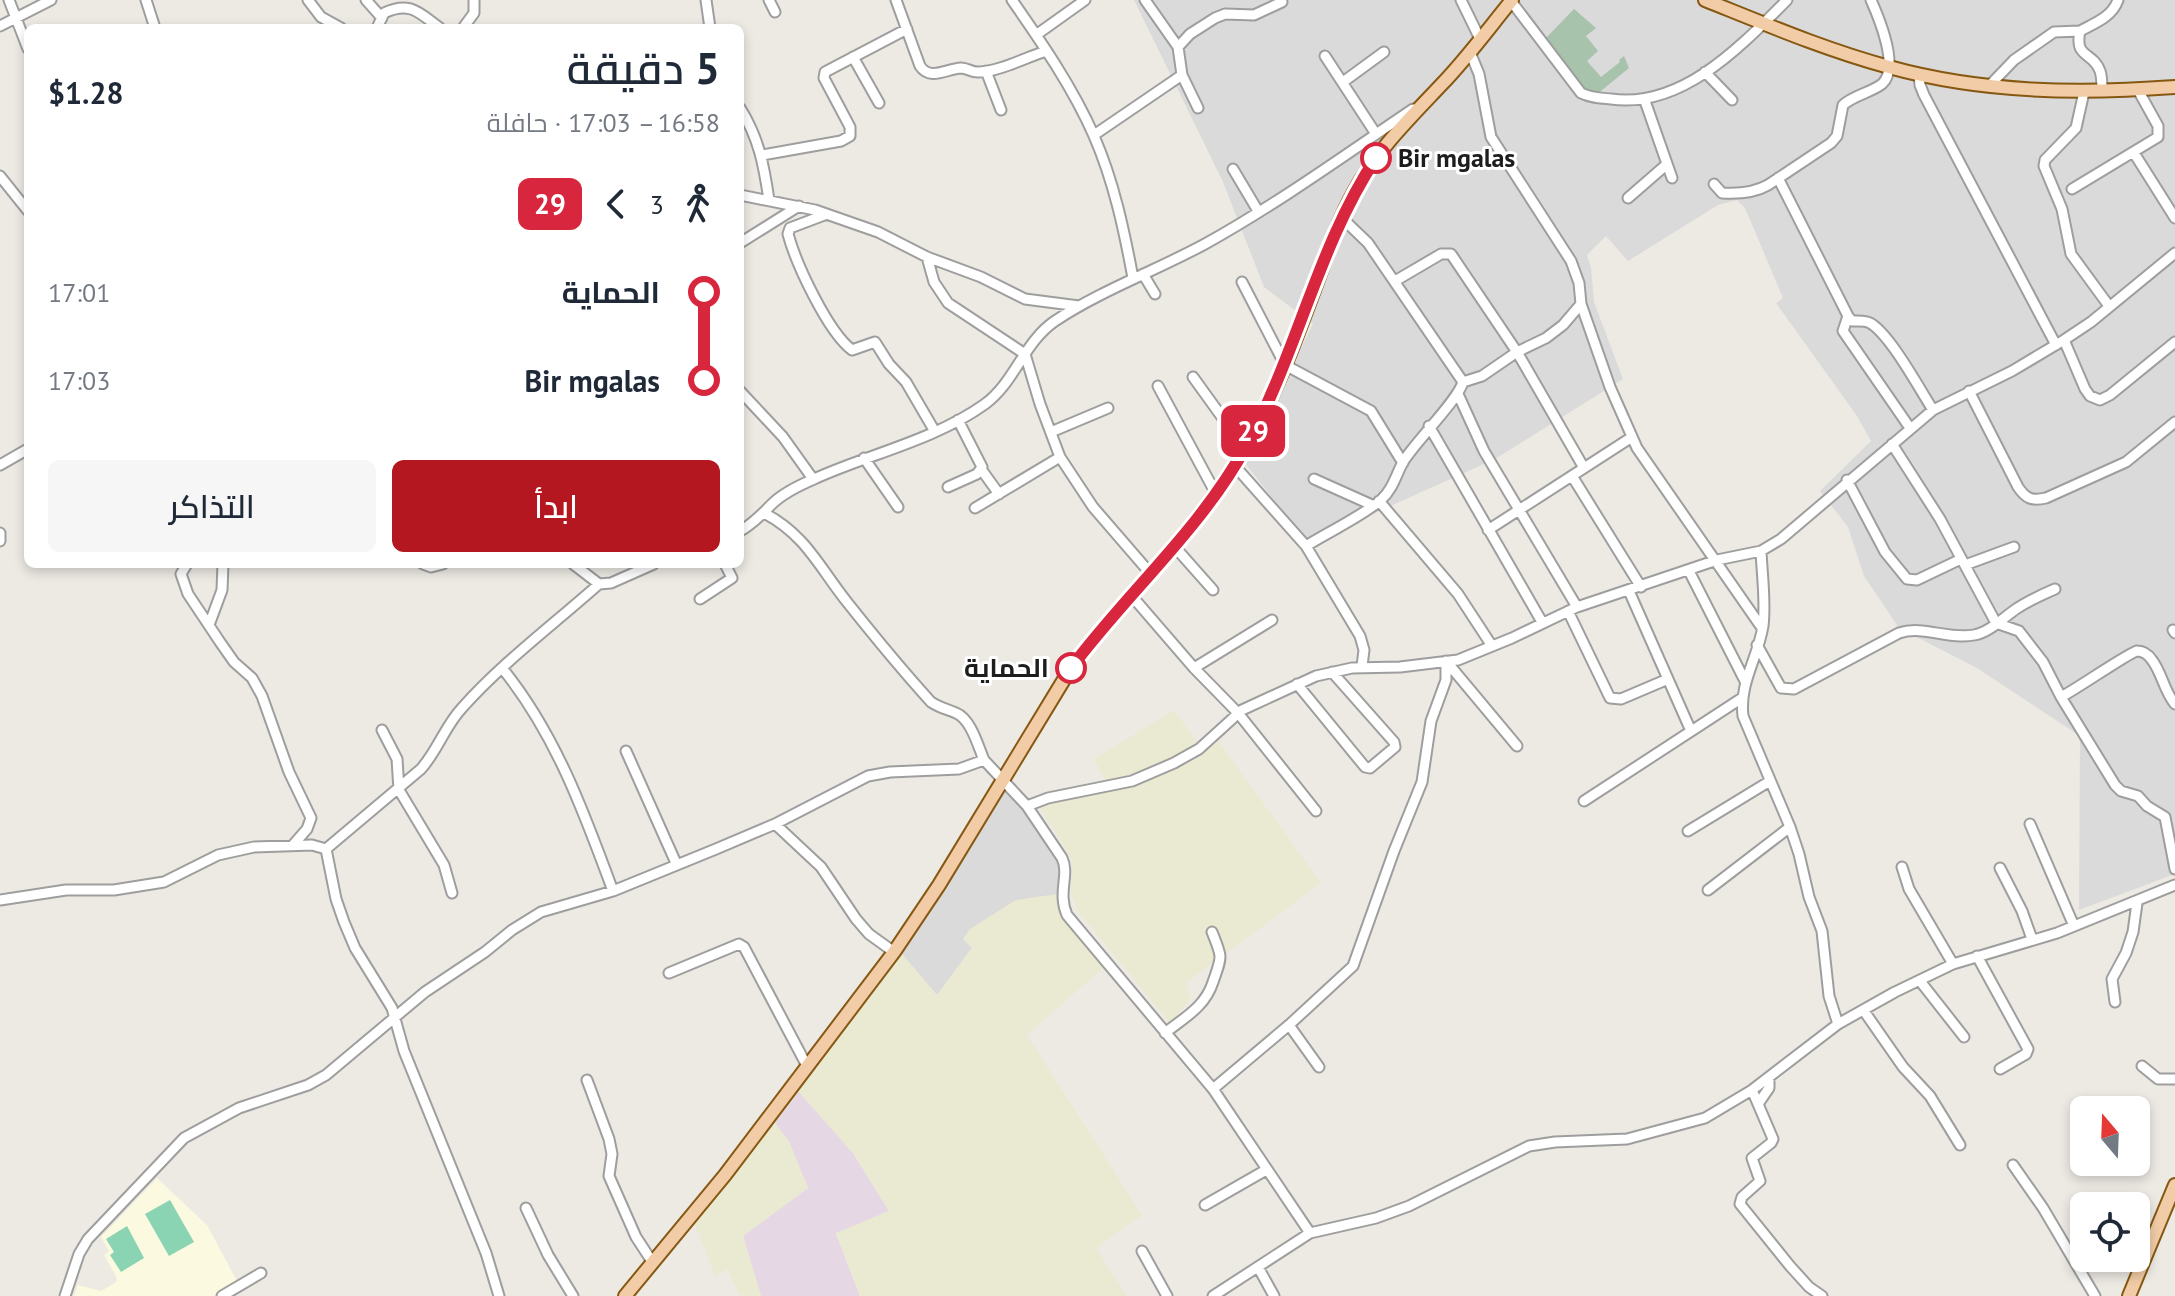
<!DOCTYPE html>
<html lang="ar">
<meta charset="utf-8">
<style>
:root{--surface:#fff;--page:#f6f6f7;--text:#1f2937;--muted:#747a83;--accent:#b41720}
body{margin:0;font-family:"PT Sans",Cairo,sans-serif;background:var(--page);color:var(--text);direction:rtl;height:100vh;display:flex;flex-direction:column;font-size:30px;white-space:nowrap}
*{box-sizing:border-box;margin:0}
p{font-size:26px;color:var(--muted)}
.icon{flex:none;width:44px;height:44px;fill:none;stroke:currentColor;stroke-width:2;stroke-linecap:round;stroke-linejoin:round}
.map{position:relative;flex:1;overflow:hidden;direction:ltr}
.drawer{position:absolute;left:24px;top:24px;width:720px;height:544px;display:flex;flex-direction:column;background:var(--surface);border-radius:12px;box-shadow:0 4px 12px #0003;direction:rtl}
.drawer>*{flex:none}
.badge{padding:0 16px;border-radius:12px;font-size:28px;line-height:52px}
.needle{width:52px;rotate:341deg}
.buttons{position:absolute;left:2070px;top:1096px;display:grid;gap:16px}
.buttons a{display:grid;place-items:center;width:80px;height:80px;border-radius:12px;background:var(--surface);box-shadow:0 4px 12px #0003;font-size:40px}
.map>.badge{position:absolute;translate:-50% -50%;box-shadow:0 0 0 4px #fff}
.legs{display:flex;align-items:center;gap:12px;height:88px;padding:0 24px;font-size:26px}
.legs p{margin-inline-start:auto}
.overview{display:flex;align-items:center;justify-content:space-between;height:136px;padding:0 24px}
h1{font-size:44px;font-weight:600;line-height:60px}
.primary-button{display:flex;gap:16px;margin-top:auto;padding:16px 24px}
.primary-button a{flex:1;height:92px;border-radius:12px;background:var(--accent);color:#fff;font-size:32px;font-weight:600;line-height:92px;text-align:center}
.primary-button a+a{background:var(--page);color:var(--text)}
ul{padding:0 24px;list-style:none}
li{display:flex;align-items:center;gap:28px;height:88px;font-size:30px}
li i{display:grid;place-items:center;width:12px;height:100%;margin:0 10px;background:currentColor}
li i::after{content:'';width:20px;height:20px;margin:-10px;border:6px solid;border-radius:50%;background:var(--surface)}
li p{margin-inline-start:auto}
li:first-child i{background:linear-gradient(#0000 50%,currentColor 0)}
li:last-child i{background:linear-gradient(currentColor 50%,#0000 0)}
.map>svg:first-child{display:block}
.residential{fill:#dbdada}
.industrial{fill:#e6d7e4}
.education{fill:#fbf9df}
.farmland{fill:#eaead2}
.cemetery{fill:#a8c3ab}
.pitch{fill:#8bd4b3}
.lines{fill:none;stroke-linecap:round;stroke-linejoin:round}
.minor-casing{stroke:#9e9e9e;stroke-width:13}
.major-casing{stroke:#865811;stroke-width:16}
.minor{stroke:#fff;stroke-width:9}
.major{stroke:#f1cca6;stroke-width:12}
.line-1-casing{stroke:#fff;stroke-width:18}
.line-1{stroke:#d7263d;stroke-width:12}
.stop-1-dot{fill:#fff;stroke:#d7263d;stroke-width:4}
.labels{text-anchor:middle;stroke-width:6;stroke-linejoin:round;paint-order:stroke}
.stop-label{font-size:26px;font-weight:bold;fill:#1d1d1d;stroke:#fff;text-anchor:start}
</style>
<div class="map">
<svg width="2175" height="1296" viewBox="0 0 2175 1296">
<rect width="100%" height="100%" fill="#edeae4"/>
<path class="residential" d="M1134 0H2175V874L2079 910 2080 736 1977 668 1899 628 1864 576 1848 527 1820 491 1871 441 1857 416 1776 303 1783 298 1745 208 1737 200 1718 205 1628 261 1606 236 1587 255 1591 268 1594 302 1623 379 1495 459 1308 543 1244 462 1313 324 1264 287 1223 182Z
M1008 780 1045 824 1061 852 1065 893 972 948 937 995 901 953 944 888Z"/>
<path class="industrial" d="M799 1092 853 1153 889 1211 836 1234 860 1296H761L743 1236 808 1188 789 1142 775 1123Z"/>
<path class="education" d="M157 1178 207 1225 238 1283 216 1296H74L78 1285 101 1291 115 1283 117 1278 104 1255 109 1251 101 1237Z"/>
<path class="farmland" d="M1174 710 1204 751 1219 742 1321 883 1186 983 1191 999 1170 1023 1078 911 1071 894 1072 862 1069 855 1037 803 1109 787 1094 759Z
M1065 893 1075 916 1112 960 1027 1035 1142 1215 1096 1248 1127 1296H860L836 1233 889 1211 853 1153 799 1092 901 953 937 995 972 948 963 939 970 929 1016 900Z
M775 1123 789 1142 808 1188 743 1236 761 1296H740L727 1269 715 1276 694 1222Z"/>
<path class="cemetery" d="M1574 9 1596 28 1586 36 1598 51 1587 61 1601 77 1620 62 1619 60 1624 56 1629 68 1596 95 1587 91 1581 85 1546 38Z"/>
<path class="pitch" d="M170 1200 194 1242 169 1256 145 1214Z
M127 1226 144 1258 121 1272 110 1255 114 1252 106 1239Z"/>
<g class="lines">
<defs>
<path id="minor" d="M9 0 28 49
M146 0 155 28
M308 0 321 17 341 28
M366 0 382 18
M706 0 710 28
M769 0 775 12
M896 0 920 66C930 81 946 69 961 68 968 68 972 73 979 72 998 72 1027 57 1046 51
M1012 0C1042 43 1073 88 1094 136 1114 182 1124 230 1133 278
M1461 0 1480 39
M1511 1 1581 93C1591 98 1600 98 1611 99 1682 109 1741 46 1787 0
M0 26 51 0
M377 28 384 13C411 0 420 14 440 28
M463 28 474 13V0
M1036 35 1085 0
M1178 47 1190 34 1215 18 1225 14 1254 15 1282 2
M1470 52 1479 74 1491 137 1571 261 1579 283 1581 304 1610 387 1637 448 1762 628
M1325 56 1376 134
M853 57 879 103
M986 71 1001 110
M1705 72 1732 100
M1919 74 1920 85 1924 95 2056 345
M1182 75 1198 108
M1343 82 1384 52
M1989 86 2014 60 2054 32 2080 31
M2102 91C2102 85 2102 76 2100 71 2093 51 2074 59 2080 31 2095 23 2112 17 2118 0
M2084 92 2076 128 2045 160 2044 166 2062 209 2071 254 2109 306
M1645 101 1672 178
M740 108C759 138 764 166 769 200
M1094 135 1182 75 1178 47 1145 0
M2134 153 2175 218
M762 155 841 141 850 136V127L824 78 825 72 907 29
M1233 169 1258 211
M0 176 28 211
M1778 178 1848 316 1852 321C1858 321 1865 320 1870 323 1890 334 1920 390 1933 410
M1714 184 1722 193C1738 194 1754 193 1768 185L1831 143 1837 136 1843 105C1854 95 1870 93 1882 84 1900 68 1879 18 1871 0
M2072 189 2158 137V126L2138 90
M740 195 815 210 878 232 927 257 981 277 1025 299 1079 306
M1628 198 1666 165
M827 214 790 228 788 234C796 264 828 332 852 350L875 342 889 364 906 382 934 430
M1341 217 1368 243 1463 382
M740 243 799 206
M927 257 934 282 948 303 1025 354 1040 404 1060 457 1093 507 1150 573
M1143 274 1155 294
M1395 281 1441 254H1451L1517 352 1584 468
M1242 282 1285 365 1371 411 1403 463
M1848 316 1843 331 1910 428
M2064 340 2085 389 2090 396 2100 400 2110 395 2175 342
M1193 377 1245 449
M1158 386 1215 492
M740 391 783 437 813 479
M1969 391 2018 487C2026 499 2032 501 2046 498L2126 462 2175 422
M1458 394 1484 451 1577 607
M1429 426 1542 622
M1051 432 1108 408
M1892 444 1940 519 1996 623 2019 631 2043 662 2061 697C2075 690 2130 652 2137 651 2144 651 2148 654 2152 660 2162 673 2164 691 2175 704
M864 458 898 507
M0 465 28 449
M1234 465 1306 546 1360 636 1364 650 1362 666
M981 469 999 494
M1572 476 1641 587
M1314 479 1372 505
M1847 480 1885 552 1907 579 1917 580 1961 559
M948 487 977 474 982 467 958 420
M1379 501 1458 594 1492 646
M975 508 1060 457
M764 513C806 535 819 567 847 602 874 636 902 670 931 702 940 708 947 709 956 713 971 719 978 746 984 760
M1488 530 1632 437
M740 531C753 524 762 514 772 504 783 493 800 485 814 479 869 454 935 440 985 404 1015 382 1024 342 1055 321 1102 290 1155 271 1205 244 1277 204 1345 155 1413 109
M0 533V541
M1174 546 1213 590
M1306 546C1330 531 1359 518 1381 500 1393 489 1396 475 1403 462 1416 441 1458 400 1463 382L1482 376 1517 352 1546 338 1563 325 1581 304
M1761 551C1762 575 1766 602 1763 626 1758 658 1739 683 1743 716L1790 827 1799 854 1809 897 1822 931 1829 996 1838 1024
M187 564 181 574 188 594 220 642 234 662 252 678 262 696 289 772 311 818 307 829 293 845
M423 564 431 567 443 564
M573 564 599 584
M1965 565 2014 547
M1689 571 1745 681
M1629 591 1691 731
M1131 595 1194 668 1238 713 1316 811
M700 599 732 578 725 564
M1568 611 1610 698 1621 699 1668 679
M209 625 222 590 223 564
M2173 630 2175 633
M1757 645 1781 688 1794 689 1899 633C1923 625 1949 640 1974 635 1990 632 2003 618 2016 609 2028 601 2041 595 2055 589
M1446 661 1517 746
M502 668C555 733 584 812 613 891
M1194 668 1272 620
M1297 684 1365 767 1370 768 1395 747 1394 742 1332 672
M2061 697 2115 785 2121 791 2138 796 2147 806 2165 817 2175 869
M382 730 397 759 399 790 444 865 452 893
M626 751 676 863
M1584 801 1742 698
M1027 806 1048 798 1132 781 1174 763 1199 749 1242 710 1316 676 1352 668 1400 667 1458 660 1512 638 1577 607 1717 560 1761 551 1781 539 1933 410 2012 371 2064 340 2091 322 2175 253
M775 824 821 867 856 919 869 934 894 952
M2030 824 2074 926
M1688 831 1770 781
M1902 867 1909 889 1953 964
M2000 868 2022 911 2032 939
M1708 890 1790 827
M0 900 66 890H114L164 882 218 855 254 847 312 845 326 849
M1977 956 2028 1049 2026 1054 2000 1069
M669 973 739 944 744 947 807 1066
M1920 981 1964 1037
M2115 1002 2112 979 2126 953 2133 932 2137 903
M1864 1011 1903 1067 1930 1096 1960 1145
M1289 1025 1319 1067
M1165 1033C1185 1017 1205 1007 1213 982 1222 956 1223 959 1212 932
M2142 1066 2158 1079H2175
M587 1080 609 1139 612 1154 609 1176 636 1237 653 1263
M1213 1089 1289 1025 1353 966 1394 851 1422 782 1431 721 1446 680V661
M1752 1090 1773 1139 1771 1143 1752 1158 1760 1181 1742 1197 1740 1204 1790 1266 1809 1287 1822 1296
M1758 1104 1769 1088V1077
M2013 1165 2043 1208 2095 1296
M1205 1205 1266 1170
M526 1208 548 1255 573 1296
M1142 1251 1167 1296
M1258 1267 1274 1296
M65 1296 79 1254 88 1239 184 1138 239 1108 308 1085 326 1075 425 992 485 952 512 930 541 912 613 891 716 849 775 824 868 776 890 772 959 769 984 760 1027 806 1062 858C1070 875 1057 892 1067 915L1213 1089 1310 1233
M222 1296 261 1273
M499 1296 486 1253 404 1051 392 1008 355 948 344 922 336 899 326 849 421 769C438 750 445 726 462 708 502 663 554 624 599 584L611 583 654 564
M1213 1296 1310 1233 1376 1218 1409 1206 1529 1146 1555 1142 1627 1139 1705 1118 1752 1090 1838 1024 1895 992 1953 964 2057 933 2175 885"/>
<path id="major" d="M1705 0C1765 24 1826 50 1889 67 1983 93 2079 94 2175 87
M625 1296 725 1175 894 952 939 885 1071 668C1126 594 1198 530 1244 449 1275 397 1296 339 1317 282 1328 252 1338 221 1354 192 1376 151 1410 118 1442 84 1467 58 1489 28 1512 0
M2129 1296 2175 1185"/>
</defs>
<use href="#minor" class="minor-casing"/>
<use href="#major" class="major-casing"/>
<use href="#minor" class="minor"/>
<use href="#major" class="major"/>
</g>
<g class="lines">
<defs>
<path id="line-1" d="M1071 668C1126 594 1200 530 1245 448 1297 355 1317 247 1376 158"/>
</defs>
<use href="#line-1" class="line-1-casing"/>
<use href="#line-1" class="line-1"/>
</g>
<g class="stop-1-dot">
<circle cx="1376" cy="158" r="14"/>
<circle cx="1071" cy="668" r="14"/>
</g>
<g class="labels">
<g class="stop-label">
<text x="1398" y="167">Bir mgalas</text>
<text x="1049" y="677" text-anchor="end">الحماية</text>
</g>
</g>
</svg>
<div class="buttons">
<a><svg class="needle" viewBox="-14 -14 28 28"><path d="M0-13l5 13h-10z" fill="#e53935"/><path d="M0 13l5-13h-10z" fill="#747a83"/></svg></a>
<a><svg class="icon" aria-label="locate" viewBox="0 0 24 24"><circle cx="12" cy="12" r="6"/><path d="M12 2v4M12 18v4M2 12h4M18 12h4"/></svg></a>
</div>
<b class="badge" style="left:1253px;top:431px;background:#d7263d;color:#fff">29</b>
<section class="drawer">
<div class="overview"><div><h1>5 دقيقة</h1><p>16:58 – 17:03 · حافلة</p></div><b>$1.28</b></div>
<div class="legs"><svg class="icon" aria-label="walk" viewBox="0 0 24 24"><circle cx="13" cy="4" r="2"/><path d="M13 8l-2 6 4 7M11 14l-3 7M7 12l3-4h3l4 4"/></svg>3<svg class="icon" aria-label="back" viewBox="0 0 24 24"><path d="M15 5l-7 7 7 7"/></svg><b class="badge" style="background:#d7263d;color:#fff">29</b></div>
<ul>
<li><i style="color:#d7263d"></i><b>الحماية</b><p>17:01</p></li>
<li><i style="color:#d7263d"></i><b>Bir mgalas</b><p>17:03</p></li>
</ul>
<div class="primary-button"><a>ابدأ</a><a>التذاكر</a></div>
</section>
</div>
